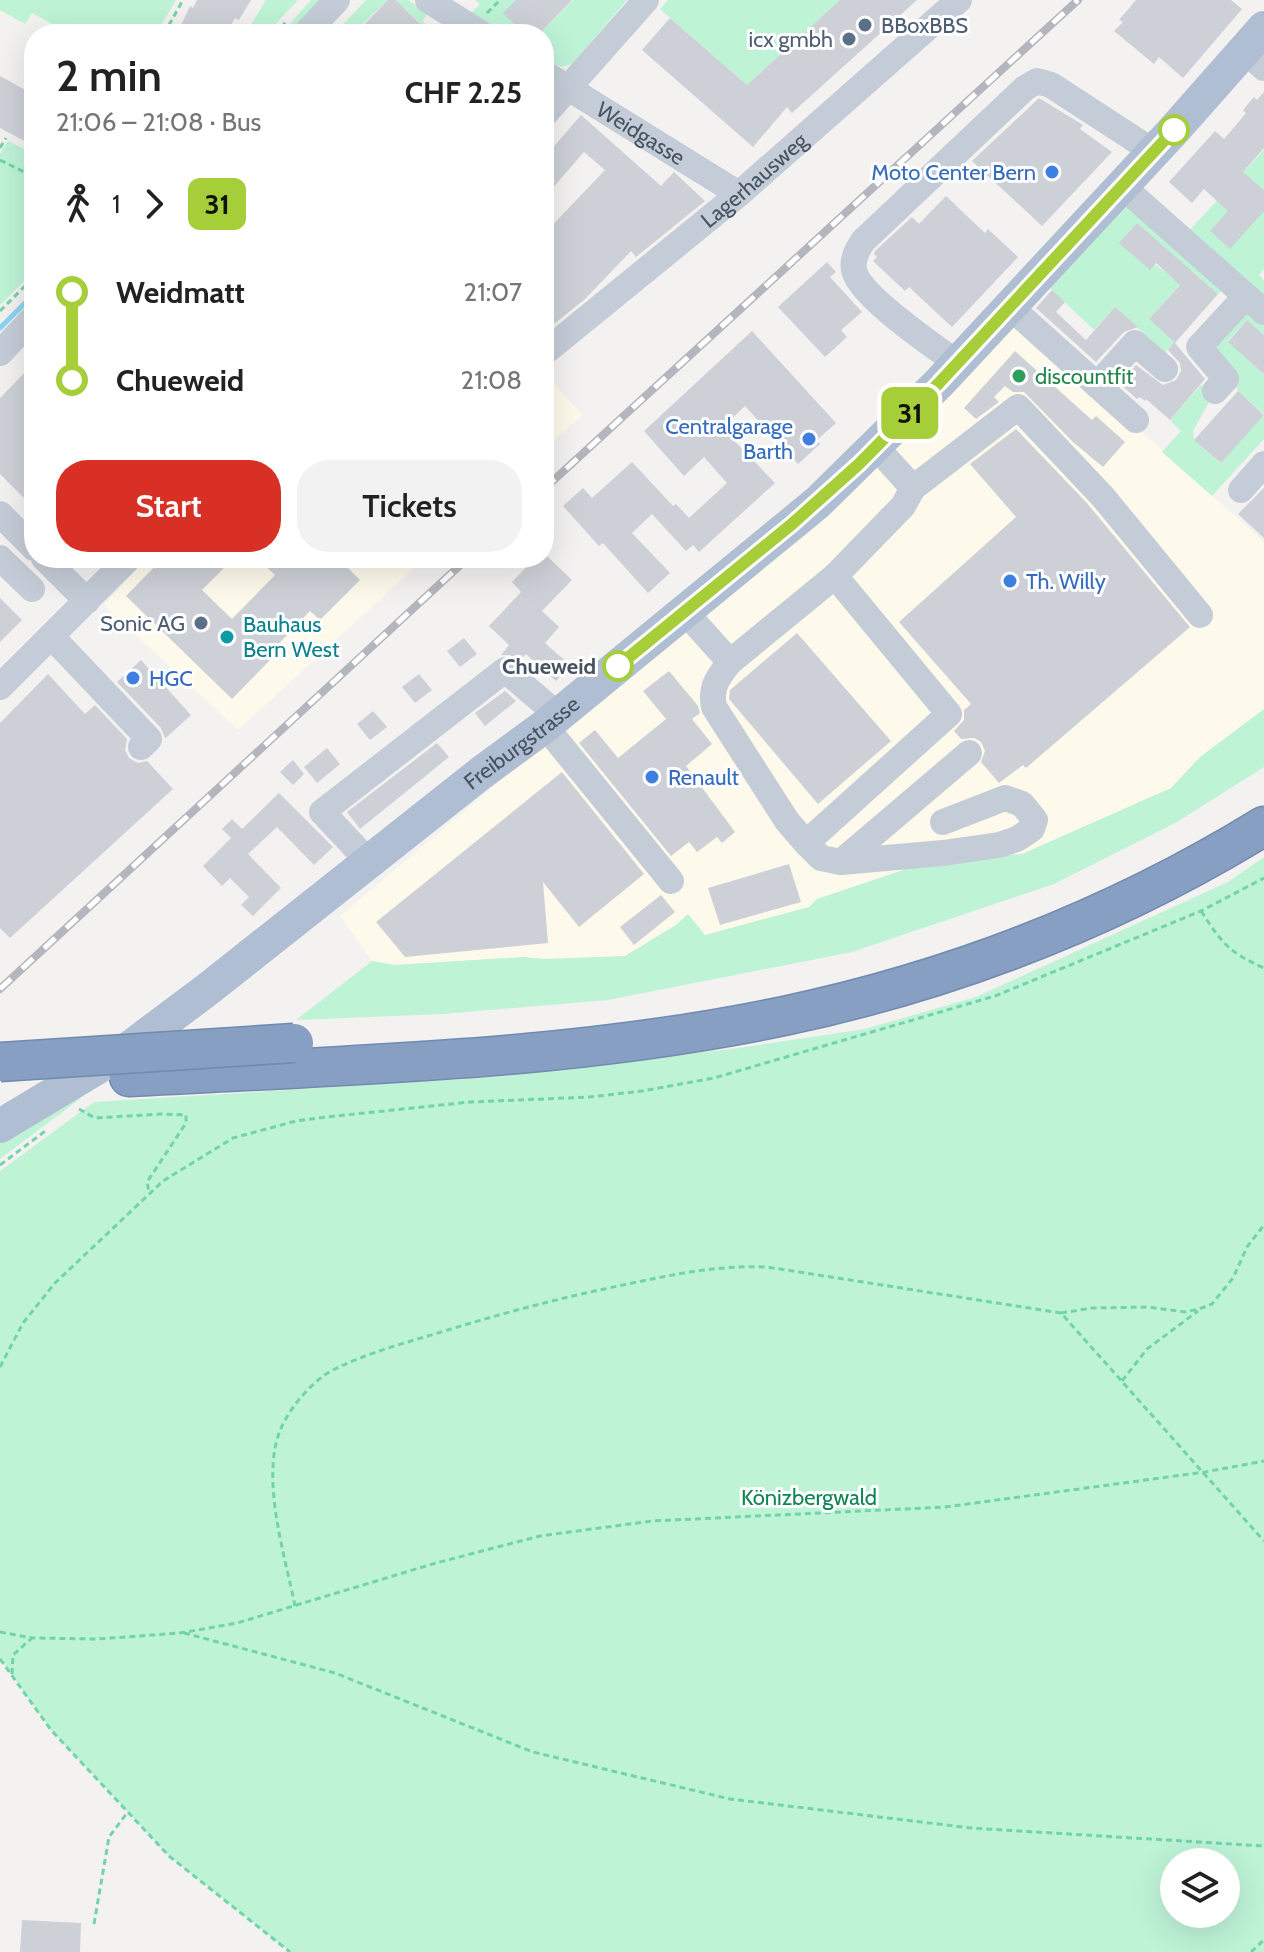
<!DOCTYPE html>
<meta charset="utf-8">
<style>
:root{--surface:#fff;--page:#f2f2f2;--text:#222;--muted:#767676;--accent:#d93025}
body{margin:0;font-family:Cabin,sans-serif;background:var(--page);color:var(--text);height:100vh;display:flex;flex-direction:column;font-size:30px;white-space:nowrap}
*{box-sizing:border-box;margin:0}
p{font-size:26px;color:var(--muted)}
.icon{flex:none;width:44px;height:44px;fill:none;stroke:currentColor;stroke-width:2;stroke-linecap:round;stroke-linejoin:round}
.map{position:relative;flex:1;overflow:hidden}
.sheet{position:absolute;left:24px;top:24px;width:530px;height:544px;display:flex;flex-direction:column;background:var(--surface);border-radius:32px;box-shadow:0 8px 32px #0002}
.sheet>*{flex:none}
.badge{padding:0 16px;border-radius:12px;font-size:28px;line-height:52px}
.fabs{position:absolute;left:1160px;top:1848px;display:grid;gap:16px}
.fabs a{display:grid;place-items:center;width:80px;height:80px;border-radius:50%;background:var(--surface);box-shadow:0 8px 32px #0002;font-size:40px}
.map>.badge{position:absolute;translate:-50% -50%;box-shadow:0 0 0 4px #fff}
.legs{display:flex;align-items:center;gap:12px;height:88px;padding:0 32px;font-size:26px}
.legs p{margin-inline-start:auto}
.head{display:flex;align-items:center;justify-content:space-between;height:136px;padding:0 32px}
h1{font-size:44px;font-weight:600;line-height:60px}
.cta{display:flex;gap:16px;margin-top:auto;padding:16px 32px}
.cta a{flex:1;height:92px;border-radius:32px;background:var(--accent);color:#fff;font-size:32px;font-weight:600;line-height:92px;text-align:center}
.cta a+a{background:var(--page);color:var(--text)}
ul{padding:0 32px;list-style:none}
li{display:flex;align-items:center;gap:28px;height:88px;font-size:30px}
li i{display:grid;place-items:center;width:12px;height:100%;margin:0 10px;background:currentColor}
li i::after{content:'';width:20px;height:20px;margin:-10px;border:6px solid;border-radius:50%;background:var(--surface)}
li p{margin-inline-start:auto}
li:first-child i{background:linear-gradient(#0000 50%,currentColor 0)}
li:last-child i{background:linear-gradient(currentColor 50%,#0000 0)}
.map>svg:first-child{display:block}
.commercial{fill:#fefaeb}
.green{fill:#bef3d6;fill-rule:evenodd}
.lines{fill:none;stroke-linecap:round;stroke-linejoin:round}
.stream{stroke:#88d5f3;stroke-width:5}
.building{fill:#cdd0d6}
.highway-casing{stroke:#718aaf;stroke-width:41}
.path{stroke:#72d4ab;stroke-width:3;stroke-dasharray:6 4;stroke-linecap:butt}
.minor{stroke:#c4ccd7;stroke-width:26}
.major{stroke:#afbed2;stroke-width:34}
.highway{stroke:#869fc3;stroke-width:38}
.rail-casing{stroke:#b3b6bc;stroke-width:8}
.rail{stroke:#fff;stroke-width:5;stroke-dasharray:15;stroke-linecap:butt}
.highway-bridge-casing{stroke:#718aaf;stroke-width:41;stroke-linecap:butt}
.highway-bridge{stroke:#869fc3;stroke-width:38}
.line-1-casing{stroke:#fff;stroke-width:18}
.line-1{stroke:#a6ce39;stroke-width:12}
.service-dot{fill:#5c6f8a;stroke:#fff;stroke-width:3}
.stop-1-dot{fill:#fff;stroke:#a6ce39;stroke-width:4}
.shop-dot{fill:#3f7fe0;stroke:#fff;stroke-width:3}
.leisure-dot{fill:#2e9e5b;stroke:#fff;stroke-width:3}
.culture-dot{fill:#0f9aa8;stroke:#fff;stroke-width:3}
.labels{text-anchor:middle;stroke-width:6;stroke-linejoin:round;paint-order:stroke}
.service-label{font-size:22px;fill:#4e5e75;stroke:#fff;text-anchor:end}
.street-label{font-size:22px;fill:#475361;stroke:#fff}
.shop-label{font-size:22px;fill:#366cbe;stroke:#fff;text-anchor:start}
.leisure-label{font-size:22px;fill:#27864d;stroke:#fff;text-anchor:start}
.culture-label{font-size:22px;fill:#0d838f;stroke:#fff;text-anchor:start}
.stop-label{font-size:22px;font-weight:bold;fill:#475361;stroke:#fff;text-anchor:end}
.park-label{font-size:22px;fill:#108453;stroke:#fff}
</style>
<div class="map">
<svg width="1264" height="1952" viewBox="0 0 1264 1952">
<rect width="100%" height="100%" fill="#f4f1f1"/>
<path class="commercial" d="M1010 313 1264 542V709L1200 757 1171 788 1022 854 953 859 915 866 817 899 809 907 705 935 688 914 676 925 625 956 545 959 524 957 395 965 372 961 340 916 848 488Z
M544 372 582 415 544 449Z
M147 558H425L238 730 104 605Z"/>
<path class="green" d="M0 0H176L156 34H70L32 13 25 24 0 10Z
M266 0H298L266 34H240L244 27 249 28Z
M311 0H332L301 34H281Z
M366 0H388L352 34H334Z
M396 0H408L429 13 422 21 437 34H409L420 23Z
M475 0H518L504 13 524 34H505L471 13 480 4Z
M573 0H627L572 64 561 67 544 59V34H539Z
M668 0H840L747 85 660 9Z
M8 141 34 154V271L0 305V154Z
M1264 150V190L1254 182 1264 211V269L1259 275 1264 280V302L1187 233Z
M1129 202 1226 286 1218 294 1192 271 1149 319 1174 342 1165 353 1115 307 1094 330 1047 285ZM1137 223 1177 261 1167 273 1121 242Z
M1247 307 1264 322V335L1247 320 1228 341 1264 374V414L1238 391 1211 344Z
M1201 385 1213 395 1193 431 1194 439 1220 463 1264 415V439L1212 496 1162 452 1181 431 1170 420Z
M1264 709V767L1177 822 1054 884 852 952 608 1000 443 1014 296 1020 372 961 395 965 524 957 545 959 625 956 676 925 688 914 705 935 809 907 817 899 915 866 953 859 1022 854 1171 788 1200 757Z
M1264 857V1952H290L169 1856 51 1730 0 1659V1171L94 1102 497 1077 739 1048 865 1029 976 997 1228 882ZM1174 1862H1226V1914H1174Z
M78 1095 81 1098 0 1159V1139Z"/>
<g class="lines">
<path class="stream" d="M0 328 34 294"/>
</g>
<path class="building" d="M197 0H251L239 20 235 18 226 34H177L190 6 193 8Z
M388 0H396L420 24 409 34H355Z
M516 0H572L539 34H524L503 13Z
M840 0H917L792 113 787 107 753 147 642 50 670 18 747 85Z
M1136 0H1231L1242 9 1183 78 1159 57 1154 64 1114 31 1123 22 1119 20Z
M0 76 29 92 25 99 34 104V146L0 128Z
M1264 92V148L1243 172 1264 190V211L1230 249 1210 231 1228 211 1204 189 1192 203 1169 182 1215 131 1224 139 1246 113 1243 110 1248 104 1254 97 1257 100Z
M1039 98 1083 125 1080 129 1112 152 1042 226 972 161Z
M581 115 661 186 674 172 705 201 636 257 631 251 585 299 544 332V234L605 170 584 152 544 198V158Z
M946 196 985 233 988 229 1018 257 952 327 909 287 905 291 873 261 877 257 874 254 875 251 912 217 919 224Z
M1137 223 1218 294 1175 343 1205 379 1170 420 1146 399 1145 401 1140 397 1137 399 1120 384 1136 365 1163 385 1176 380 1181 371 1180 363 1168 350 1174 342 1149 319 1180 285 1156 263 1150 270 1119 243Z
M827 262 836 272 830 277 862 312 841 330 847 337 825 357 778 307Z
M1052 290 1065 302 1056 312 1086 340 1115 307 1138 327 1124 332 1096 362 1036 308Z
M1247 320 1264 335V374L1228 342Z
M752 331 836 423 817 440 820 444 798 464 745 406 722 428 775 483 699 552 693 545 686 551 652 514 632 533 670 573 648 593 603 543 599 546 563 506 583 488 592 498 632 462 673 506 676 504 689 518 727 483 704 457 684 476 644 431Z
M1015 351 1092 420 1096 416 1125 442 1103 467 1073 442 1024 392H1013L1005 386 994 397 999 402 976 419 964 408Z
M34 363V508L0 474V398Z
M1238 391 1264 415 1221 463 1194 440Z
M1016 429 1086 502 1190 627 1026 768 1023 765 999 783 981 762 985 751 981 742 974 738 961 739 954 731 964 720V710L971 704 899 622 1016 517 970 464Z
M1264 488V538L1238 514Z
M548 557 572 580 542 611 559 627 545 643 570 665 556 681 526 654 519 661 510 655H501L509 645 489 626 521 592 512 582 535 558Z
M163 558H169L176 564 182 558H234L202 590 232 619 275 575 257 558H338L360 580 320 620 310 611 268 655 272 658 232 699 126 596Z
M0 598 22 620 0 642Z
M797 633 891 741 818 804 729 699 730 690Z
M464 638 477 654 460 667 447 651Z
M141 660 191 715 167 737 165 738 161 728 117 682Z
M669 671 698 706 700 713 692 719 712 744 686 766 735 832 722 843 717 837 697 852 689 842 671 856 579 743 595 730 618 758 666 719 643 691Z
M48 674 85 714 95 705 127 739 125 750 129 758 138 763 147 761 173 789 10 938 0 928V723Z
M419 674 432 690 415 703 402 687Z
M505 691 516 701 485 726 475 713Z
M373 711 387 727 370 740 357 724Z
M437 743 449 757 360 829 347 812Z
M327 748 340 764 317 783 304 767Z
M293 760 304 774 293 785 280 772Z
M562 772 644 874 579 927 543 882 548 943 405 957 376 922Z
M279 793 333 847 314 865 277 827 248 854 281 888 253 916 241 905 249 897 230 878 222 886 203 866 231 838 222 829 232 819 242 829Z
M789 864 801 902 720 925 708 888Z
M661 895 675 912 634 945 620 927Z
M22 1920 81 1923 80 1952H20Z"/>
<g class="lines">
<defs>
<path id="highway" d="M129 1077C347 1065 569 1061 784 1016 954 980 1116 917 1264 826"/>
</defs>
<use href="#highway" class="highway-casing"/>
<path class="path" d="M487 13 500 0
M164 34 183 0
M274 34 288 20
M0 148 6 138
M0 160 34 177
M0 311 34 277
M1201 911C1222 943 1228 952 1264 968
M79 1109 95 1118 162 1114 186 1115V1123L147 1182 149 1192
M0 1165 48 1129
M1061 1313 1092 1308 1148 1307 1185 1312 1199 1309 1212 1304 1233 1278 1247 1247 1264 1225
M0 1367 23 1323 55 1283 163 1181 233 1138 296 1121 326 1117 470 1102 590 1097 642 1091 714 1078 995 996 1201 911 1264 878
M1122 1381 1147 1349 1198 1311
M295 1606C285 1555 259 1475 282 1426 292 1405 314 1379 335 1369 371 1351 413 1341 451 1329 510 1311 568 1296 628 1284 675 1274 719 1265 767 1267L1061 1313 1264 1541
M0 1632 32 1638 97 1639 180 1633 237 1623 436 1563 540 1536 652 1521 945 1507 1205 1472 1264 1461
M184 1633 335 1673 533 1752 730 1799 971 1828 1264 1846
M0 1659 51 1730 169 1856 290 1952
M12 1674 13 1655 32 1638
M94 1924 109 1837 127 1813
M1251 1952 1264 1940"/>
<g class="minor">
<path d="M428 0 482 34"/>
<path d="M305 34 337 0"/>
<path d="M1245 51 1264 68"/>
<path id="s1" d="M544 73 739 194"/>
<path d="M544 115 646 0"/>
<path d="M1122 186 1264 312"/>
<path d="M1009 306 1136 420"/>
<path d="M0 353 34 317"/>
<path id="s2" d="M544 353 739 194 959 0"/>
<path d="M957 363C934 346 859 296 854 270 852 259 857 250 863 241L1025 88 1037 81 1051 85 1154 152"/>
<path d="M1097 385 1135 343 1165 369"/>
<path d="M1215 391 1226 379 1199 347 1246 296"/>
<path d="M876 447 913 488 1018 407 1103 497 1200 615"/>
<path d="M1241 490 1264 464"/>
<path d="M0 514 34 548"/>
<path d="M0 558 32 589"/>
<path d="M44 558 87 601"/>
<path d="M685 612 730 662 835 576 903 506 913 488"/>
<path d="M51 636 149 739 141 747"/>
<path d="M730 662C718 677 710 687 714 707L787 821 806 843 949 714 835 576"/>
<path d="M0 687 129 558"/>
<path d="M545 726 671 881"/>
<path d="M806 843 821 858 841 862 943 853 999 845 1017 839 1032 829 1035 820 1022 804 1005 798 943 822"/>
<path d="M369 862 322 812 505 670 558 715"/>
<path d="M841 862 969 753"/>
</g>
<path class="major" id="s3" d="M0 1126 128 1049 208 989 481 773 545 726 817 503 939 383 1174 130 1264 28"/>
<use href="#highway" class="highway"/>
<defs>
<path id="rail" d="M544 489 1078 0
M0 989 468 558"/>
</defs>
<use href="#rail" class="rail-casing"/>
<use href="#rail" class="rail"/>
<defs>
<path id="highway-bridge" d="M0 1062 294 1043"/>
</defs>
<use href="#highway-bridge" class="highway-bridge-casing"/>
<use href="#highway-bridge" class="highway-bridge"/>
</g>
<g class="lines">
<defs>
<path id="line-1" d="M618 666 792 524 859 464 939 383 1174 130"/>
</defs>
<use href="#line-1" class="line-1-casing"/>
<use href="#line-1" class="line-1"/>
</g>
<g class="service-dot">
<circle cx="865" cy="25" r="8"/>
<circle cx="849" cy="39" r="8"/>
<circle cx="201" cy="623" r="8"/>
</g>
<g class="stop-1-dot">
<circle cx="1174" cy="130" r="14"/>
<circle cx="618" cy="666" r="14"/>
</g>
<g class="shop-dot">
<circle cx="1052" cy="172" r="8"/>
<circle cx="809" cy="439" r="8"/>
<circle cx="1010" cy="581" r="8"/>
<circle cx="133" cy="678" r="8"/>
<circle cx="652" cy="777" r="8"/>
</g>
<circle class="leisure-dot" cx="1019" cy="376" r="8"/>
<circle class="culture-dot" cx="227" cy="637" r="8"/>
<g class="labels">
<g class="service-label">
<text x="881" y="33" text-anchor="start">BBoxBBS</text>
<text x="833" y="47">icx gmbh</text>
<text x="185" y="631">Sonic AG</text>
</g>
<g class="street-label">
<text dy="8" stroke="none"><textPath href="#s1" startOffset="114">Weidgasse</textPath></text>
<text dy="8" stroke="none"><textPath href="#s2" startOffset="272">Lagerhausweg</textPath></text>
<text dy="8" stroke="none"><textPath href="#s3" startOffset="648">Freiburgstrasse</textPath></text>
</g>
<g class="shop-label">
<text x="1036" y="180" text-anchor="end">Moto Center Bern</text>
<text x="793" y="434" text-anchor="end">Centralgarage<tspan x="793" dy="25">Barth</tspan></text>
<text x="1026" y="589">Th. Willy</text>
<text x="149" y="686">HGC</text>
<text x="668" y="785">Renault</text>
</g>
<g class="leisure-label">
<text x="1035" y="384">discountfit</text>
</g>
<g class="culture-label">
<text x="243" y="632">Bauhaus<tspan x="243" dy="25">Bern West</tspan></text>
</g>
<g class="stop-label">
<text x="596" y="674">Chueweid</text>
</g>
<g class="park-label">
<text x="809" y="1505">Könizbergwald</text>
</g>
</g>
</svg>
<div class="fabs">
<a><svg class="icon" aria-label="layers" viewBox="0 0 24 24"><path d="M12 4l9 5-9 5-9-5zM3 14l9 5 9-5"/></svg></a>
</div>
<b class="badge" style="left:910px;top:413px;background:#a6ce39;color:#111">31</b>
<section class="sheet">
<div class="head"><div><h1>2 min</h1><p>21:06 – 21:08 · Bus</p></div><b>CHF 2.25</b></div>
<div class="legs"><svg class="icon" aria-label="walk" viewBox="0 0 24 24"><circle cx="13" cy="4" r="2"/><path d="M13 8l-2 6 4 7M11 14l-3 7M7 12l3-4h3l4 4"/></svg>1<svg class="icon" aria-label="forward" viewBox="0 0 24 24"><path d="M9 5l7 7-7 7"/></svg><b class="badge" style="background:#a6ce39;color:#111">31</b></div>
<ul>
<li><i style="color:#a6ce39"></i><b>Weidmatt</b><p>21:07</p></li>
<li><i style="color:#a6ce39"></i><b>Chueweid</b><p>21:08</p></li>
</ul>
<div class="cta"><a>Start</a><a>Tickets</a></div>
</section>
</div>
